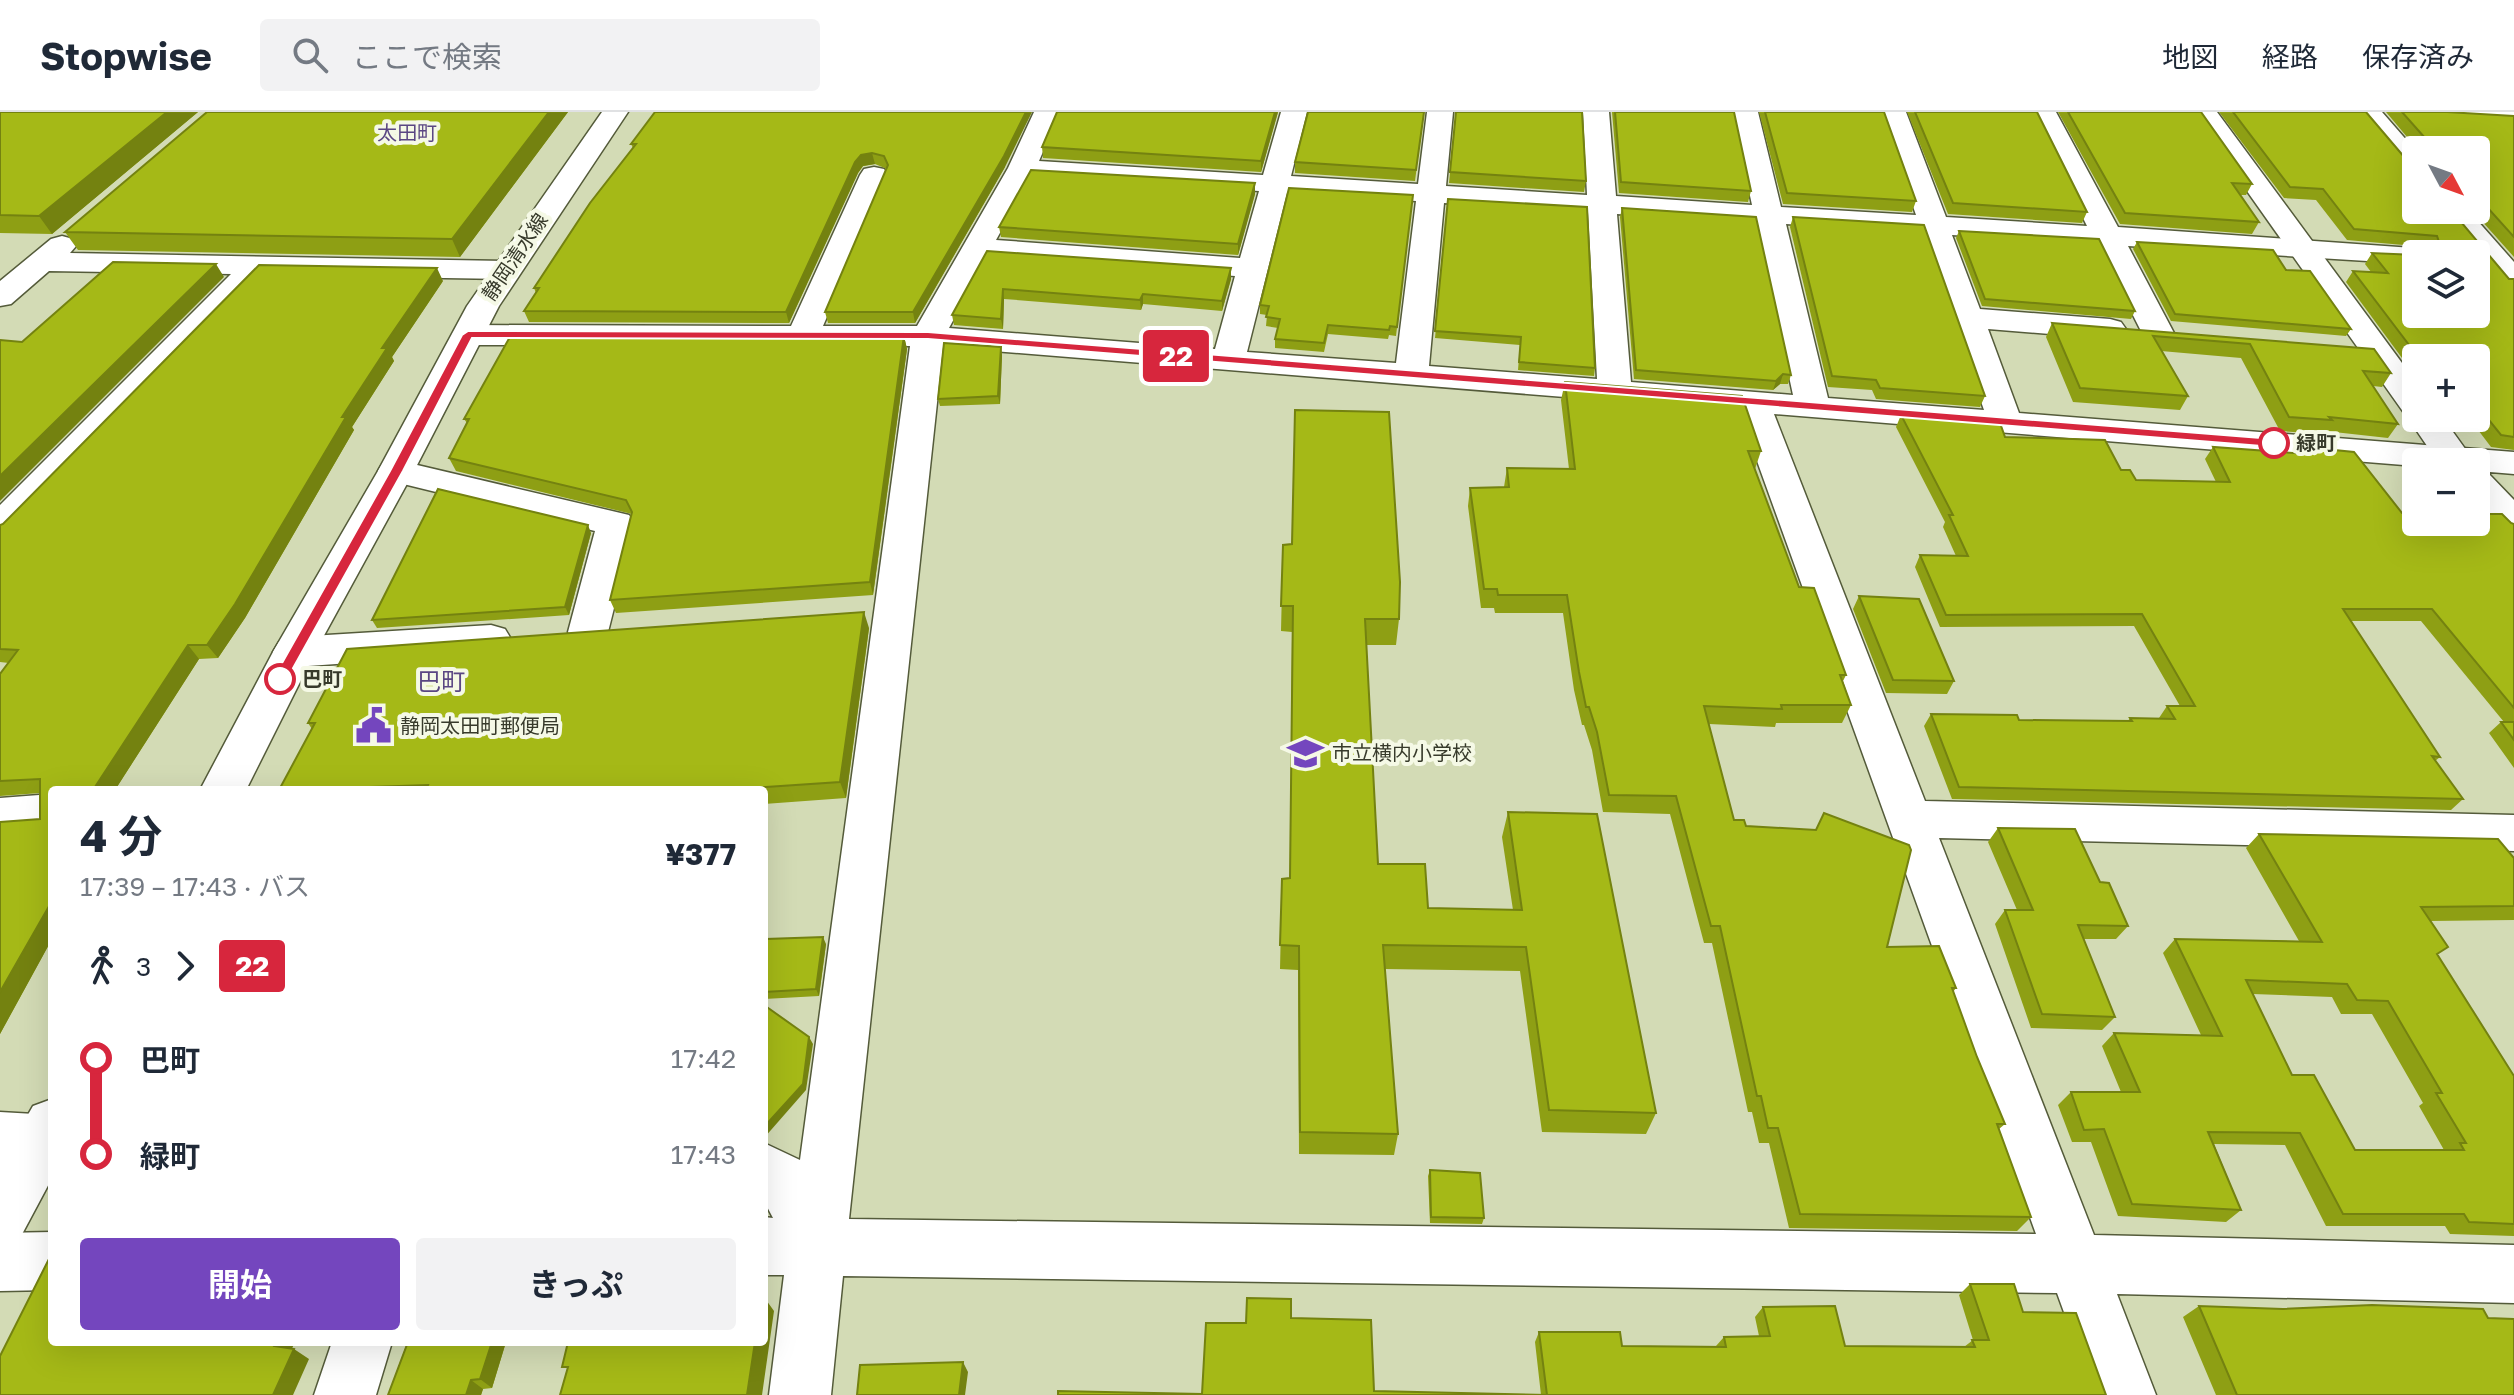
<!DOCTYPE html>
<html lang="ja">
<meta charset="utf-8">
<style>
:root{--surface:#fff;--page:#f2f2f3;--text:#1f2937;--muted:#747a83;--line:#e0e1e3;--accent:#7446be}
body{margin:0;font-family:"Golos Text","Noto Sans JP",sans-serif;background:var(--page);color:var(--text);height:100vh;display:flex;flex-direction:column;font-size:30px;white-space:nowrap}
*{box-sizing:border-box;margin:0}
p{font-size:26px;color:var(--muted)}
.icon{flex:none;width:44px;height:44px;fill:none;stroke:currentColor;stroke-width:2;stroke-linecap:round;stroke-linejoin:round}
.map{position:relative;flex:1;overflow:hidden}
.details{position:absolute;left:48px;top:674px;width:720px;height:560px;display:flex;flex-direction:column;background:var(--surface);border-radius:8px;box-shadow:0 8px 32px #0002}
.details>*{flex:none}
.badge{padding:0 16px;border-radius:6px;font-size:28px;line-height:52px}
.needle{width:52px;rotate:131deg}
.buttons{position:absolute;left:2402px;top:24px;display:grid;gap:16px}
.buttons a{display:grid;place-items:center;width:88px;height:88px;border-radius:8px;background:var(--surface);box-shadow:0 8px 32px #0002;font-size:40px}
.map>.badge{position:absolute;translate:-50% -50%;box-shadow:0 0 0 4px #fff}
.legs{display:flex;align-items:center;gap:12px;height:88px;padding:0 32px;font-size:26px}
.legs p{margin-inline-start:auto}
.headline{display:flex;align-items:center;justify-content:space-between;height:136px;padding:0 32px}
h1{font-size:44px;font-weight:700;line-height:60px}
.button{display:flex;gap:16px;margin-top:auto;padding:16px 32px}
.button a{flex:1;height:92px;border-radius:8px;background:var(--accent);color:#fff;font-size:32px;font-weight:700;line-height:92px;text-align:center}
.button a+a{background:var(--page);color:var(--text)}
ul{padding:0 32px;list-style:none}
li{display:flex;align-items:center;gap:28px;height:96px;font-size:30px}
li i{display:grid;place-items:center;width:12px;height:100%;margin:0 10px;background:currentColor}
li i::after{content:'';width:20px;height:20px;margin:-10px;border:6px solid;border-radius:50%;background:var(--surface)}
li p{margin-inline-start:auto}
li:first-child i{background:linear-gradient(#0000 50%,currentColor 0)}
li:last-child i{background:linear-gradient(currentColor 50%,#0000 0)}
header{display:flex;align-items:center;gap:48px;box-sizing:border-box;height:112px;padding:0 40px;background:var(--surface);border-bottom:2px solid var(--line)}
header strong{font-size:38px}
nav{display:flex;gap:44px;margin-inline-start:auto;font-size:28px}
.search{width:560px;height:72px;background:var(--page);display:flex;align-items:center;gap:20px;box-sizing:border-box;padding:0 28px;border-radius:8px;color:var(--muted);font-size:30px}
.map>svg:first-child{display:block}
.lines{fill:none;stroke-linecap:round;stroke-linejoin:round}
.street-casing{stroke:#545b3a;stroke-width:3}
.secondary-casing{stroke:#545b3a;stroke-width:3}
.primary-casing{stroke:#545b3a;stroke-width:3}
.street{fill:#fff;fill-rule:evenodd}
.secondary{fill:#fff;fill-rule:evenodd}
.primary{fill:#fff;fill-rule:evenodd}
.wall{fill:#8e9f14;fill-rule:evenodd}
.shaded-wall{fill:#748210}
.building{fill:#a5b917;stroke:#748210;stroke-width:2;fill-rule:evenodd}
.line-1{fill:#d7263d;stroke:#fff;stroke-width:2}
.stop-1-dot{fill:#fff;stroke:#d7263d;stroke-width:4}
.labels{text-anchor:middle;stroke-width:8;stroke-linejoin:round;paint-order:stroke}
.far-quarter-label{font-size:20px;fill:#5a4683;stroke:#f5f9e6}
.street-label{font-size:20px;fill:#373a2b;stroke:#f5f9e6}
.stop-label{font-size:20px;font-weight:bold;fill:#373a2b;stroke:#f5f9e6;text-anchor:start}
.poi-label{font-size:20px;fill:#373a2b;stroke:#f5f9e6;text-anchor:start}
.quarter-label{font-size:24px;fill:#5a4683;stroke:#f5f9e6}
</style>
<header>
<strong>Stopwise</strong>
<div class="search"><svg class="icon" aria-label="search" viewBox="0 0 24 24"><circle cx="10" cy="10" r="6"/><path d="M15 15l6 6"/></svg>ここで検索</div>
<nav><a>地図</a><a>経路</a><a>保存済み</a></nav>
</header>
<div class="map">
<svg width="2514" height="1283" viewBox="0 0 2514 1283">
<rect width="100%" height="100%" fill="#d3dbb5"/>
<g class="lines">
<defs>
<path id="street" d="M1034 0H1060L1039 49 1263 63 1281 0H1307L1291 64 1418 72 1427 0H1453L1446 74 1587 83 1583 0H1609L1616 84 1752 93 1732 0H1758L1781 95 1916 103 1880 0H1906L1946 105 2087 114 2030 0H2056L2118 115 2427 137 2430 142H2416V152L2128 134 2174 221 2169 228 2158 231 2147 228 2142 221 2097 132 1952 123 1980 197 2110 207 2121 210 2126 217 2121 224 2110 227 1988 217 2019 301 2514 340V362L2478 359 2489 362 2514 388V423L2501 420 2476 392V350H2416V354L1774 302 1925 689 2514 703V739L1939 726 2094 1123 2514 1133V1191L2117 1182 2156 1283H2094L2057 1181 843 1164 831 1283H769L784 1163H764V1105L773 1106 764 1089V1031L800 1048 910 234 468 233 457 230 452 223 457 216 468 213 791 214 860 63 864 57 874 55 884 57 888 63 823 214H917L1008 56ZM1031 65 1259 79 1240 146 996 128ZM1287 81 1416 89 1396 251 1247 240ZM1444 91 1588 100 1597 267 1429 254ZM1617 102 1756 111 1793 283 1631 270ZM1786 112 1922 121 1984 298 1828 286ZM987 146 1235 164 1215 237 949 216ZM943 235 1739 299 2036 1122 849 1107Z
M2355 0H2382L2416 39V64L2406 62Z
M2429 0H2514V12L2442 8 2433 6Z
M2438 98H2468L2514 150V178L2503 176Z
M62 124 73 127 77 133 70 141 505 149 516 152 520 158 516 164 505 167 265 163 13 424 0 427V393L231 162 49 159 11 192 0 194V169L51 127Z
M396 348 629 403 635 412 608 520 602 530 588 534 574 530 568 520 595 419 383 367 378 359 383 351Z
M491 513 505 517 511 527 505 537 491 541 294 555 279 550 273 540 279 530 294 525Z
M52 682V718L0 722V686Z
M0 1000 52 1003V1049L0 1052Z
M52 1120V1178L0 1179V1121Z
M332 1230H392L376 1283H314Z"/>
<path id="secondary" d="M2191 0H2217L2416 270V306H2443L2471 345 2468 350H2438L2408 306 2410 303 2404 301Z"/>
<path id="primary" d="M602 0H628L499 194 414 359 315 540 246 678H200L273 540 378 359 467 194Z
M52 987V1066L20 1126 0 1134V1051L33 994Z"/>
</defs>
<use href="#street" class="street-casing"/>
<use href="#secondary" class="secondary-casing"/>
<use href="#primary" class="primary-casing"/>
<use href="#street" class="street"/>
<use href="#secondary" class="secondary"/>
<use href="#primary" class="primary"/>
</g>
<path class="wall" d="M0 0H198L52 122 0 121Z
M207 0H568L460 145 78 138 65 120Z
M655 0 1005 55 915 211H828L825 200 887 57 875 52 863 54 858 61 789 211 529 210 524 199 536 181 534 176 633 36 631 32Z
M1278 0 1261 60 1043 46 1042 35Z
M1424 0 1415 69 1295 61V50Z
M1456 0 1586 69 1584 80 1449 71Z
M1612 0H1734L1751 79 1748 90 1619 81Z
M1759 0H1884L1916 89 1912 100 1783 92Z
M1907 0H2037L2087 100 2082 111 1948 102Z
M2058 0H2201L2252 72 2246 83H2240L2259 110 2252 122 2120 112Z
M2219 0H2366L2411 53 2416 54V98H2451L2509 167H2514V338L2491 335 2469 306H2476V246H2416V265L2346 170 2353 159 2371 160 2365 152 2372 141 2416 143V202H2476V142H2421L2426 135 2347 128 2316 88 2284 86Z
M2386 0H2448L2514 4V145L2472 98H2476V38H2418Z
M1255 82 1238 143 1001 125 999 115Z
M1413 83 1396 224 1389 223 1388 227 1328 222 1324 240 1275 236V227L1278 216 1266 214 1267 203 1260 202V193Z
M1448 87 1595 256 1594 264 1518 258 1520 233 1435 226Z
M1622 96 1791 263 1788 272H1780L1773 278 1634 267 1620 105Z
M1793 105 1985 284 1980 295 1876 287 1872 278 1828 275 1790 115Z
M1959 119 2135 199 2131 207 1982 194 1956 126Z
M2137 130 2286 158 2351 217 2346 224 2171 209 2133 137Z
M987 139 1231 167 1222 199 1143 192 1141 198 1004 187 1003 217 954 213 952 203Z
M443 169 392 245 394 249 352 315 354 318 245 506 218 546 199 547 115 678H52V827L0 922V710L40 707V681L0 684V562L9 551 0 550V413Z
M2052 211 2374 237 2391 261 2382 275 2373 274 2398 312 2388 326 2325 319 2322 322 2280 319 2241 246 2161 239 2188 284 2180 298 2073 290 2046 225Z
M904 224 907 237 873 483 616 501 610 488 632 402 456 359 449 346 467 311 464 307Z
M1002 243 1000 292 940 294 938 287Z
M1565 270 1761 339 1755 357 1799 475 1846 563 1843 569 1851 593 1842 611H1776L1775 615 1709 612 1734 708 1746 714 1887 835 1956 876 1953 880 1977 945 2005 1012 1999 1017 2031 1105 2017 1119 1789 1116 1769 1031H1759L1752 1000H1748L1712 831H1704L1670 702 1603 700 1592 638 1584 613H1582L1574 578 1563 501H1495L1494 496H1481L1468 394 1470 376 1504 375 1507 356 1569 357 1561 288Z
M1901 303 2005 325 2121 358 2136 368 2216 370 2205 347 2213 335 2299 341 2304 335 2402 401 2514 412V656L2489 621 2501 610H2504L2421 509H2351L2440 645 2435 649 2463 687 2451 698 1952 687 1924 614 1931 602 2019 608 2128 609 2130 606 2159 607V606L2167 594H2180L2134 514 1940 515 1915 455 1920 443 1956 444 1943 415 1945 410 1896 315Z
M591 421 569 503 377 516 372 508Z
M1283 433 1399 507 1396 533H1366L1378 752 1428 796 1513 798 1502 725 1508 700 1656 1001 1646 1022 1542 1020 1520 859 1385 857 1398 1022 1394 1043 1299 1042 1298 858 1280 857 1282 767 1290 766 1292 520 1281 519Z
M1859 484 1954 569 1947 582 1886 581 1853 497Z
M869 516 846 686 764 692V678H279L312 617 308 611Z
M1998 716 2100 770 2128 814 2116 827H2083L2115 905 2102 918 2031 916 1995 812 2005 798H2017L1988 730Z
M2259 722 2514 746V808L2430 809 2438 844 2514 964V1124L2450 1122 2445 1114H2326L2285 1033 2214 1032 2241 1098 2226 1110 2118 1104 2091 1030H2072L2058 993 2071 980H2121L2102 934 2114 921 2201 923 2163 841 2175 827 2299 829 2246 736ZM2253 882 2332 885 2341 902H2372L2423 991 2419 994 2444 1038H2355L2292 963Z
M826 832 819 884 764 887V838Z
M1430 1058 1484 1106 1482 1112 1430 1111 1428 1064Z
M1970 1172H2014L2023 1200 2076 1201 2106 1283H1058V1279L1202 1282 1206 1211H1246L1247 1186 1291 1187V1206L1371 1208 1374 1279 1541 1283 1535 1230 1539 1220H1620L1622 1234H1716L1724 1225 1759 1224 1755 1205 1763 1195 1835 1194 1845 1234 1964 1235 1973 1228 1959 1183Z
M2199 1194 2488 1206 2514 1283H2216L2183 1205Z
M406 1230H506L492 1276 483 1277 481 1283H388L407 1231Z"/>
<path class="shaded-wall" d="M167 0H198L52 122 39 104Z
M549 0H568L460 145 452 127Z
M1026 0H1032L1005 55 915 211 913 200Z
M1275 0H1278L1261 60V49Z
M872 41 875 52 863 54 858 61 789 211 786 200 855 50 861 43Z
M1255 71V82L1238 143V132Z
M216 152 224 165 0 389V364Z
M437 156 443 169 392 245 394 249 352 315 354 318 245 506 218 546 207 533 382 236Z
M1231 156V167L1222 199V189Z
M1003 177 1004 187 1003 217 1001 207Z
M1143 182V192L1141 198 1140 188Z
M904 224 907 237 873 483 870 470Z
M1001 235 1002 243 1000 292 998 284Z
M1783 262 1780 272 1773 278 1776 269Z
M588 413 591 421 569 503 565 495Z
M864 500 869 516 846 686 840 670Z
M188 533 199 547 115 678H93Z
M52 789V827L0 922V880Z
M823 825 826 832 819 884 816 877Z
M809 925 813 932 806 978 764 1026V1015Z
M764 1185 774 1199 762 1283H747L755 1230H764Z
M275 1230H295L289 1243 274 1234Z
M492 1230H506L492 1276 480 1267Z
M294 1237 309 1247 293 1283H273Z
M963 1250 968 1260 965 1283H959Z
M471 1268 483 1277 481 1283H466Z"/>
<path class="building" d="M0 0H167L39 104 0 103Z
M207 0H549L452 127 65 120Z
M655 0H1026L1004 44 913 200H825L888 53 884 44 872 41 861 43 855 50 786 200 524 199 539 176H534L590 91 636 32H631Z
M1057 0H1275L1261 49 1042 35Z
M1308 0H1424L1416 58 1295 50Z
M1456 0H1582L1586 69 1450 60Z
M1615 0H1734L1751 79 1621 70Z
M1765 0H1884L1916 89 1787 81Z
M1915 0H2037L2087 100 1953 91Z
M2068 0H2201L2252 72 2232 71 2259 110 2125 101Z
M2233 0H2366L2411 53 2416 54V98H2451L2509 167H2514V325L2501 323 2476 292V246H2419L2353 159 2388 161 2372 141 2416 143V202H2476V142H2424L2427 134 2440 133 2437 124 2354 117 2323 77 2290 75Z
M2402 0H2447L2514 4V125L2478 85H2476V38H2425V26Z
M1031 58 1255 71 1238 132 999 115Z
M1289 76 1413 83 1397 215 1390 214 1389 218 1328 213 1324 231 1275 227 1280 207 1266 205 1269 194 1260 193Z
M1448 87 1587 95 1595 256 1519 250 1521 225 1435 219Z
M1622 96 1756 105 1791 263 1783 262 1776 269 1636 258Z
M1793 105 1924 113 1985 284 1880 276 1876 268 1832 264Z
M1959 119 2099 127 2135 199 1985 187Z
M2137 130 2273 138 2286 158 2310 159 2351 217 2175 202Z
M987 139 1231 156 1222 189 1143 182 1140 188 1003 177 1001 207 952 203Z
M113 150 216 152 0 364V228L22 230Z
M259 153 437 156 382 236H387L342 305H346L235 492 207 533H188L93 678H52V789L0 880V710L40 707V667L0 669V562L18 538 0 537V413L3 412Z
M2052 211 2374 237 2391 261 2363 259 2398 312 2329 305 2332 308 2289 305 2250 232 2153 224 2188 284 2080 276Z
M511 223 904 224 870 470 610 488 632 400 626 388 449 346 469 307H464Z
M944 231 1001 235 998 284 938 287Z
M1565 270 1742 284 1761 339H1748L1799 475 1814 476 1846 563H1840L1851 593H1781L1782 597 1704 594 1734 708H1744L1746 714 1816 718 1824 701 1909 733 1911 738 1887 835 1939 834 1956 876H1952L1977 945 2005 1012H1997L2031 1105 1800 1102 1778 1016H1768L1761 984H1757L1720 814H1711L1676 684 1609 683 1597 620 1589 595H1586L1579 560 1567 483H1498L1497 477H1484L1470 376 1509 375 1507 356 1575 357Z
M1295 298 1389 300 1400 470 1399 507H1365L1378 752H1425L1428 796 1522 798 1508 700 1597 702 1656 1001 1549 998 1526 835 1383 833 1398 1022 1300 1020 1299 834 1280 833 1282 767 1290 766 1293 494H1281L1283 433 1292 432Z
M1901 303 2000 311 2005 325 2105 328 2121 358H2130L2136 368 2230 370 2213 335 2307 342 2304 335 2354 340 2402 401H2416V410H2476V402H2502L2511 411 2514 412V596L2432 497H2343L2440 645 2432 644 2463 687 1959 675 1931 602 2017 603 2019 608 2132 609 2130 606 2175 607 2167 594H2195L2142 502 1946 503 1920 443 1968 444 1949 403H1953Z
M438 377 588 413 565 495 372 508Z
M1859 484 1919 487 1954 569 1893 568Z
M864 500 840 670 720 678H426L428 673 279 678 315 611H308L347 537Z
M2501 610H2514V628Z
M1998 716 2075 717 2100 770 2109 771 2128 814 2078 813 2115 905 2042 902 2005 798H2033Z
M2259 722 2498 727 2514 746V794L2421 795 2448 835 2437 842 2514 964V1112L2469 1110 2464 1102H2343L2300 1021 2208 1020 2241 1098 2132 1092 2104 1017 2084 1018 2071 980H2140L2114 921 2222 924 2175 827 2322 830ZM2246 868 2347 872 2357 888 2388 889 2442 981H2436L2466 1031H2460L2464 1038H2355L2314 963H2292Z
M823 825 816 877 764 880V838L766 827Z
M764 893 809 925 803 972 764 1015Z
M1430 1058 1480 1061 1484 1106 1431 1105Z
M52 1141V1230H275L274 1234 294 1237 273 1283H0V1244Z
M1970 1172H2014L2023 1200 2076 1201 2106 1283H1058V1279L1202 1282 1206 1211H1246L1247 1186 1291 1187V1206L1371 1208 1374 1279 1547 1283 1539 1220H1620L1622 1234 1726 1235 1724 1225 1770 1224 1763 1195 1835 1194 1845 1234 1975 1235 1972 1228H1989Z
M2372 1193 2483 1197 2488 1206 2514 1207V1283H2237L2199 1194 2283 1197Z
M408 1230H492L480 1267 471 1268 466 1283H388Z
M568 1230H755L747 1283H560L568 1255H562Z
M963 1250 959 1283H857L860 1253Z"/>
<path class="line-1" d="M468 219 928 220 2274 327 2280 331 2274 335 928 227 472 226 403 359 287 567 280 573 275 571 273 567 390 359 462 223Z"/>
<defs>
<symbol id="civic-bare" viewBox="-9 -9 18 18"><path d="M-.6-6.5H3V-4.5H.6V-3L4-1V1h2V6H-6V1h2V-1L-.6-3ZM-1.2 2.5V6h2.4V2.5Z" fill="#7446be" stroke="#f5f9e6" stroke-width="2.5" paint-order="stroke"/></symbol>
<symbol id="school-bare" viewBox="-9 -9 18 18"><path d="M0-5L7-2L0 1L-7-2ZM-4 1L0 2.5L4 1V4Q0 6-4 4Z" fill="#7446be" stroke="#f5f9e6" stroke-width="2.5" paint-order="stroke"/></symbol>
</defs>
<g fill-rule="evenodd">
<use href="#civic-bare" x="348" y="588" width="51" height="51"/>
<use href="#school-bare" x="1280" y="616" width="51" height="51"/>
</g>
<g class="stop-1-dot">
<circle cx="2274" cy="331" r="14"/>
<circle cx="280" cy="567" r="14"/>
</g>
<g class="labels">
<g class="far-quarter-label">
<text x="407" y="28">太田町</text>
</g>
<g class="street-label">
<text transform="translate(515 145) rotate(-56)" y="7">静岡清水線</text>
</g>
<g class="stop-label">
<text x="2296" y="338">緑町</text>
<text x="302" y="574">巴町</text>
</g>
<g class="poi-label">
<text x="400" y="621">静岡太田町郵便局</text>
<text x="1332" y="648">市立横内小学校</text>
</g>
<g class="quarter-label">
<text x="441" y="578">巴町</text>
</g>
</g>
</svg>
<div class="buttons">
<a><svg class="needle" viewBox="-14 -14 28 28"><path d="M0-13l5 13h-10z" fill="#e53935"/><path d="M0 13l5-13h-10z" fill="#747a83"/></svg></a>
<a><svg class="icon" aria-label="layers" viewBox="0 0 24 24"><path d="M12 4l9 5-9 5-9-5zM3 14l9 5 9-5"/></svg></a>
<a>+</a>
<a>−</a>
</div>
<b class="badge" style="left:1176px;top:244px;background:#d7263d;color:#fff">22</b>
<section class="details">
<div class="headline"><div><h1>4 分</h1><p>17:39 – 17:43 · バス</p></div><b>¥377</b></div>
<div class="legs"><svg class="icon" aria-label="walk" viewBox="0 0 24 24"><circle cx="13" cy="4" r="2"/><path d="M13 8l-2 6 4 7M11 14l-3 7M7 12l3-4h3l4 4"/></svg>3<svg class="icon" aria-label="forward" viewBox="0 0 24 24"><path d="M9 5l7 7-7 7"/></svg><b class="badge" style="background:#d7263d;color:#fff">22</b></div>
<ul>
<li><i style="color:#d7263d"></i><b>巴町</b><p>17:42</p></li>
<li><i style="color:#d7263d"></i><b>緑町</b><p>17:43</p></li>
</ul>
<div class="button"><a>開始</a><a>きっぷ</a></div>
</section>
</div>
